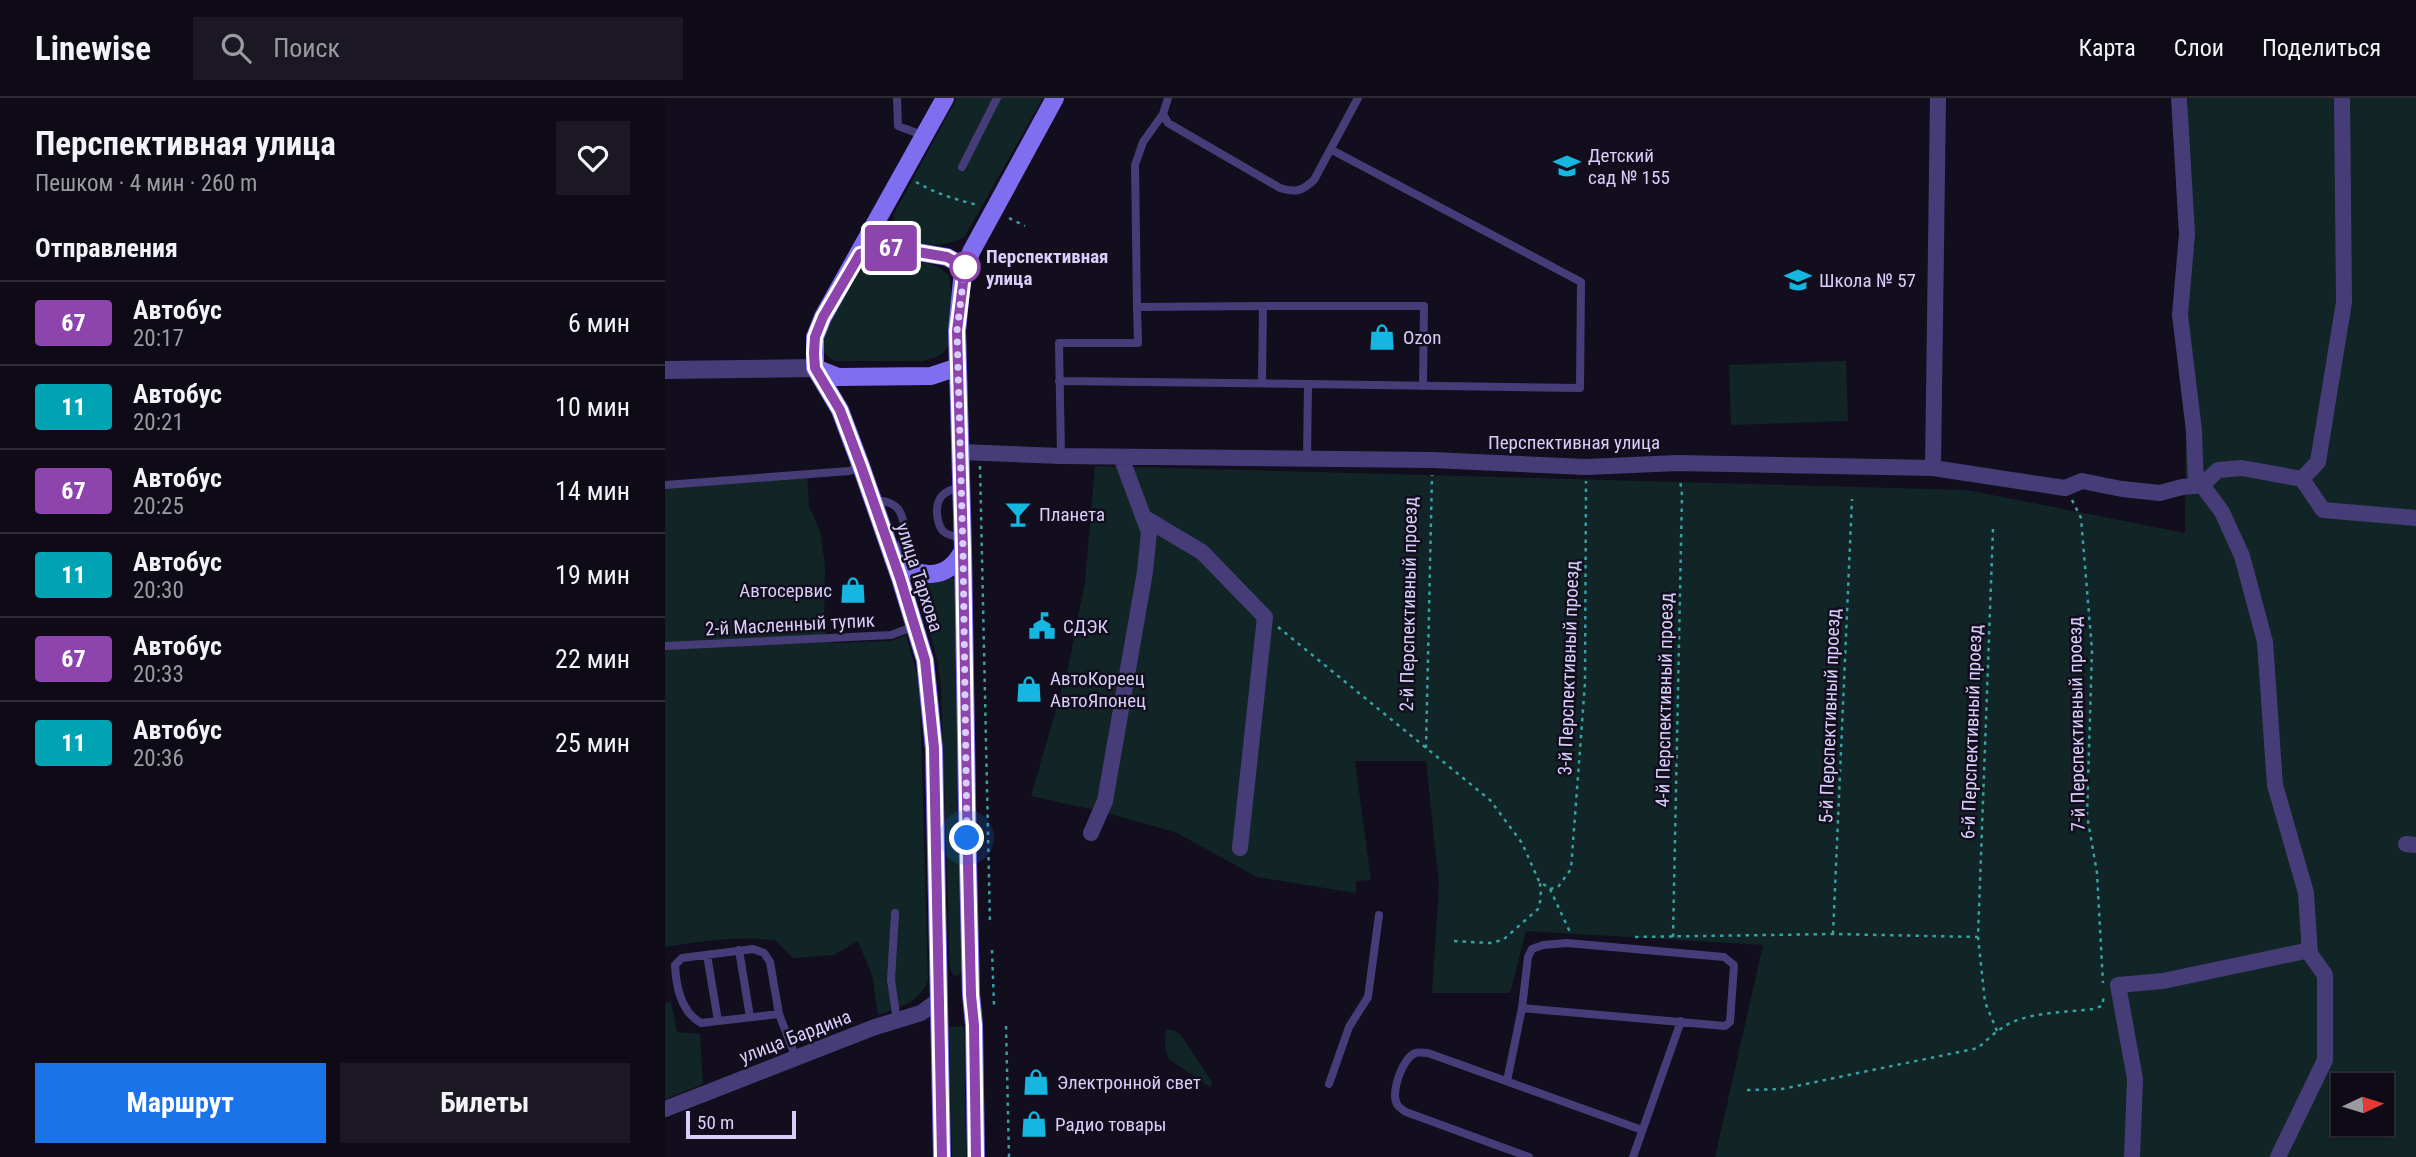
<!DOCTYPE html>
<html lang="ru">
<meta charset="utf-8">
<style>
:root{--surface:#0e0a16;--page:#1c1823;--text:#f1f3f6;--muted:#9b9aa1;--line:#2e2b35;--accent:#1a73e8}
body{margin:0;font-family:"Roboto Condensed",sans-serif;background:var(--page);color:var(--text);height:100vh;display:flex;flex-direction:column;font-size:26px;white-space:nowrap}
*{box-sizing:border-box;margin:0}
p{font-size:23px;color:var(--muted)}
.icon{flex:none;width:38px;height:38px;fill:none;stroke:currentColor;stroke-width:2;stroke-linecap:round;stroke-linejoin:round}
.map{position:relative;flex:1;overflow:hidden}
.details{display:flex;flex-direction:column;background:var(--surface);width:665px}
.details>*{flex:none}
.badge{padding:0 14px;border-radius:5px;font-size:24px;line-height:46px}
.needle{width:46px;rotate:86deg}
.controls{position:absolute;left:1666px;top:975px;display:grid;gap:14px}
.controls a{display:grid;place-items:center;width:63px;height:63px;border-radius:0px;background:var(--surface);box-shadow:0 2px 5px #0004,0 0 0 2px var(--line);font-size:35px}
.scale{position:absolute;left:21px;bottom:18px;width:110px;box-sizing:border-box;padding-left:7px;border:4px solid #d8cefa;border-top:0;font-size:19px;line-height:24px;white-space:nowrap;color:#d8cefa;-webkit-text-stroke:5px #120e1d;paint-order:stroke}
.you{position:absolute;width:35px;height:35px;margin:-18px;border:5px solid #fff;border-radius:50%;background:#1a73e8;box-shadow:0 0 0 10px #1a73e833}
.map>.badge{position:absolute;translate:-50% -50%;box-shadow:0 0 0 4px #fff}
h2{padding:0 35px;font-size:26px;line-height:63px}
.round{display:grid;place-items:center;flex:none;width:74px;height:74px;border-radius:0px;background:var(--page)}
.headline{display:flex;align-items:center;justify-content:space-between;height:119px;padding:0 35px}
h1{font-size:33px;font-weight:700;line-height:52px}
.primary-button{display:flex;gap:14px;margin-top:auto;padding:14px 35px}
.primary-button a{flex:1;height:80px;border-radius:0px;background:var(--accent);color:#fff;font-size:28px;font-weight:700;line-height:80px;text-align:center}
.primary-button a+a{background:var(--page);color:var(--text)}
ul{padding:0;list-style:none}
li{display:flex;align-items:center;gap:21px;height:84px;padding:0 35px;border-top:2px solid var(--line)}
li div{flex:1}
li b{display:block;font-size:26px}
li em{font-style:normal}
li .badge{min-width:77px;font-weight:700;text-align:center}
header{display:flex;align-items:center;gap:42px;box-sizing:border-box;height:98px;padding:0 35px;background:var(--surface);border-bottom:2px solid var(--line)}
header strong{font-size:33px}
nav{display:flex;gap:38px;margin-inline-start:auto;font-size:24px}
.search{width:490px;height:63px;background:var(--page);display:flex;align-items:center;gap:18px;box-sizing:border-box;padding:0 24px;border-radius:0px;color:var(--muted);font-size:26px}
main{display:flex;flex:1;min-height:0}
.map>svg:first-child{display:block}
.green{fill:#112526;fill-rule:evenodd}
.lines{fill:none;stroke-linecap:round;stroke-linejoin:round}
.path{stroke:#38a0a5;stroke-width:2.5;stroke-dasharray:3.5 5;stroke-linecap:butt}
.service{stroke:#463d78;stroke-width:8}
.minor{stroke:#463d78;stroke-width:16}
.tertiary{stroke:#463d78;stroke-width:18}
.secondary{stroke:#806ef1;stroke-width:18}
.line-casing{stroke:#fff;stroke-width:16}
.line{stroke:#8e44ad;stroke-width:10}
.walk{stroke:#d8cefa;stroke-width:7;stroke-dasharray:0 12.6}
.stop-dot{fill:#fff;stroke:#8e44ad;stroke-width:3.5}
.labels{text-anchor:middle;stroke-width:5;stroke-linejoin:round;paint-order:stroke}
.poi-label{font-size:19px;fill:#d8cefa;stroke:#120e1d;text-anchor:start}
.stop-label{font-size:19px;font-weight:bold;fill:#d8cefa;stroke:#120e1d;text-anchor:start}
.street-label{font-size:19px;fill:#d8cefa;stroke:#120e1d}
</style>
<header>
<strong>Linewise</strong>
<div class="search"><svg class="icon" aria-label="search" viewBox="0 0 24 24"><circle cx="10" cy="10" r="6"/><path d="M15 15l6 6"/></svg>Поиск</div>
<nav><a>Карта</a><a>Слои</a><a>Поделиться</a></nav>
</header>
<main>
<section class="details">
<div class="headline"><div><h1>Перспективная улица</h1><p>Пешком · 4 мин · 260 m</p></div><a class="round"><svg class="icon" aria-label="heart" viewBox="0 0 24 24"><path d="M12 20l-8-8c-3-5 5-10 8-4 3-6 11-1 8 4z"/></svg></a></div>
<h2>Отправления</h2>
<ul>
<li><span class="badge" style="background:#8e44ad;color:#fff">67</span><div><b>Автобус</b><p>20:17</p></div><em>6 мин</em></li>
<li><span class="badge" style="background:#00a3b4;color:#fff">11</span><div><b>Автобус</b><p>20:21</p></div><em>10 мин</em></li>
<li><span class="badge" style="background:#8e44ad;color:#fff">67</span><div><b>Автобус</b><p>20:25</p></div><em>14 мин</em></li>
<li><span class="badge" style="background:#00a3b4;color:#fff">11</span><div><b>Автобус</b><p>20:30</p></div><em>19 мин</em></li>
<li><span class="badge" style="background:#8e44ad;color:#fff">67</span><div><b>Автобус</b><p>20:33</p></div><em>22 мин</em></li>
<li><span class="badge" style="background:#00a3b4;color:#fff">11</span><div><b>Автобус</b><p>20:36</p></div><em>25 мин</em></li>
</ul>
<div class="primary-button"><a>Маршрут</a><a>Билеты</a></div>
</section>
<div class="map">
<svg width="1751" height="1059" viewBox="0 0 1751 1059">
<rect width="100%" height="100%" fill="#120e1d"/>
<path class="green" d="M292 0H378L300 138C282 151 245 150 230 133L229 116Z
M1523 0H1751V1059H1050L1098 847 861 833 845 895H767L774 787 761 663H690L706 782 691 783V795L592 779 510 734 434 713 366 698 403 570 420 484 430 368 1302 392 1520 435ZM1678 987H1717V1026H1678Z
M217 162C239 163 268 159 284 178 286 194 291 237 282 250 277 258 267 261 258 263H169L158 254V244L162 226 193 173Z
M1181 263 1183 323 1066 327 1064 267Z
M142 373 144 408 155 433 160 467 159 532 167 545 225 543 241 537 252 577 255 602 263 882C256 904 232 910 213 917L207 877 193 843 169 857 128 860 110 842C72 838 38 843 0 849V384Z
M282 479 289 481 291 486 297 872 292 878 288 877 285 870 276 588 272 561 253 492C258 480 271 481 282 479Z
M6 904 12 934 35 936 38 986 0 1001V905Z
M299 928 301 1059H287L284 929Z
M505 931 515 936 547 984 546 990 504 961C500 954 499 941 501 933Z"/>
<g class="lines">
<path class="path" d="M251 84C270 95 291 102 313 107
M344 120 360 128
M315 368 325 827
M1407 402 1416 420 1427 552 1422 717 1432 775 1438 885
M1328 431 1313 839 1320 904 1332 933
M613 529 825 702 857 745 874 783 885 791 893 789 906 771 920 585 921 383
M761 650 767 377
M885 791 904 832 908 834
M1168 836 1187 401
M970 839 1168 836 1313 839
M1008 839 1017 397 1015 381
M789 843 825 845 838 842 873 811 876 800 875 785
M327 852 329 907
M341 928 344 1059
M1082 992 1117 991 1313 950C1324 940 1335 929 1350 923 1373 914 1403 914 1428 911L1437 908 1439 898"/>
<path class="service" d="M232 0 233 28 260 38
M503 0 498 16 503 25 615 90C631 95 637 93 649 82L693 0
M498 16 478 44 470 67 472 209 598 208
M297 69 332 0
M394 283 643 286
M597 285 598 208H759L758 288
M396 358 394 245H473L472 209
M642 361 643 286 915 290 916 184 667 52
M0 387 184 373 195 369
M295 389C279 393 271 399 272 416 274 435 280 437 298 440
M208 402C234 403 238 413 241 438L230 458
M0 548 226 537 250 528
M230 815 226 882 232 922
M902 845 1059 859 1069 867 1065 924 1060 928 857 910 863 859 867 851 878 847Z
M74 852 85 919
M42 857 53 923
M114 916 36 925C16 914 11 889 10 867L17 860 88 851 99 855 105 864 114 916 131 960
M842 983 857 910
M664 986 684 929 703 899 714 817
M864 1059 741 1014C738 1012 733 1009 732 1006 725 995 738 958 751 955 753 954 761 955 763 955L977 1032
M968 1059 1016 923"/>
<path class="minor" d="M1514 0 1522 136 1515 217 1529 333 1531 388
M295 354 396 358 767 362 921 369 1013 365 1268 370 1400 390 1417 383 1457 391 1495 395 1517 389 1537 387 1553 372 1577 370 1637 381 1658 412 1751 420
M1268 370 1273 0
M1637 381 1653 364 1679 204 1677 0
M1537 387 1557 414 1577 458 1600 544 1610 687 1641 795 1645 856 1660 877V962L1613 1059
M478 419 537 454 600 519 575 750
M426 735 440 703 480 474 484 434 456 359
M1741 746 1751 747
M0 1011 210 929 256 915 274 902
M1467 1059 1470 981 1453 887 1498 883 1645 852"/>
<path class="tertiary" d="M0 272 150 270"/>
<path class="secondary" d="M195 156 229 150 282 159 300 169
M150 270 173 279 266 278 293 269
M228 461C253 481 283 484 298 452
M277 1059 269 651 260 562 235 480 196 368 175 312 150 270V239L158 219 280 0
M311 1059 309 927 306 896 303 766 298 452 292 233 297 182 306 154 390 0"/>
</g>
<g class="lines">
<defs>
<path id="line" d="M277 1059 269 650 260 562 235 480 196 368 175 312 150 270 149 255 150 239 158 219 195 156 229 150 282 159 300 169 292 233 298 452 303 766 306 897 309 927 311 1059"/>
</defs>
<use href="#line" class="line-casing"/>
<use href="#line" class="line"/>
<path class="walk" d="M300 169 292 233 298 452 302 740"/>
</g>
<defs>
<symbol id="school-bare" viewBox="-9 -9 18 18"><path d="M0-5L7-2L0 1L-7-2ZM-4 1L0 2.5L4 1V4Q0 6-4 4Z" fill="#15b6e0" stroke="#120e1d" stroke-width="2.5" paint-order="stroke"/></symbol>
<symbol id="shop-bare" viewBox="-9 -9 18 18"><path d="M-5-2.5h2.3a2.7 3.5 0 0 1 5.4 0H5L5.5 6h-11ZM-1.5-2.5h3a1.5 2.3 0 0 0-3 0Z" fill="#15b6e0" stroke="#120e1d" stroke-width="2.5" paint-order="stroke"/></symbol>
<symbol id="bar-bare" viewBox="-9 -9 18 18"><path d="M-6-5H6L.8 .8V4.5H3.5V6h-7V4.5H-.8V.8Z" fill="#15b6e0" stroke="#120e1d" stroke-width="2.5" paint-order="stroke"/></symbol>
<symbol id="civic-bare" viewBox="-9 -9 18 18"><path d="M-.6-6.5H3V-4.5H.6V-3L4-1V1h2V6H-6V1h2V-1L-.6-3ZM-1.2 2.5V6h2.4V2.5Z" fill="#15b6e0" stroke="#120e1d" stroke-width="2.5" paint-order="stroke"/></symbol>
</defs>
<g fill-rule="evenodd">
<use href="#school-bare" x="883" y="49" width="38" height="38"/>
<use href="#school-bare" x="1114" y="163" width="38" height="38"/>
<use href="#shop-bare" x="698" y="220" width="38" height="38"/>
<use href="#bar-bare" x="334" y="397" width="38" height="38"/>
<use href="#shop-bare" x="169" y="473" width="38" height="38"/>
<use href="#civic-bare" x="358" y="509" width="38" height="38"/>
<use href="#shop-bare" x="345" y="572" width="38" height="38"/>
<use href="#shop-bare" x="352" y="965" width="38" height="38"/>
<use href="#shop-bare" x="350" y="1007" width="38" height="38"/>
</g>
<circle class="stop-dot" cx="300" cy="169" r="14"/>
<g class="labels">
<g class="poi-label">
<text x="923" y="64">Детский<tspan x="923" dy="22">сад № 155</tspan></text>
<text x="1154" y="189">Школа № 57</text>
<text x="738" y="246">Ozon</text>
<text x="374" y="423">Планета</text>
<text x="167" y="499" text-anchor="end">Автосервис</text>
<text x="398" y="535">СДЭК</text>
<text x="385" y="587">АвтоКореец<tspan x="385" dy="22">АвтоЯпонец</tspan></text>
<text x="392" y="991">Электронной свет</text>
<text x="390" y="1033">Радио товары</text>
</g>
<g class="stop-label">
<text x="321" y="165">Перспективная<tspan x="321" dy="22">улица</tspan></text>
</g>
<g class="street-label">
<text x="909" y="351">Перспективная улица</text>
<text transform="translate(255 479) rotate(72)" y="7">улица Тархова</text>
<text transform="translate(743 506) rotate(-89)" y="7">2-й Перспективный проезд</text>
<text transform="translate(125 526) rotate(-3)" y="7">2-й Масленный тупик</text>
<text transform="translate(903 570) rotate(-88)" y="7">3-й Перспективный проезд</text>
<text transform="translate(999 602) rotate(-89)" y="7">4-й Перспективный проезд</text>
<text transform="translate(1164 618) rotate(-88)" y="7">5-й Перспективный проезд</text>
<text transform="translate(1411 626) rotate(-91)" y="7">7-й Перспективный проезд</text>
<text transform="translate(1306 634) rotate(-88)" y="7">6-й Перспективный проезд</text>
<text transform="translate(130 938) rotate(-21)" y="7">улица Бардина</text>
</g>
</g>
</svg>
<div class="controls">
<a><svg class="needle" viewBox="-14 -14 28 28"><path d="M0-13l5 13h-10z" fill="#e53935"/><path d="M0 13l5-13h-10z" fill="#9b9aa1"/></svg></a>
</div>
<div class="scale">50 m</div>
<div class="you" style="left:302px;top:740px"></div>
<b class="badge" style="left:226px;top:150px;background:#8e44ad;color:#fff">67</b>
</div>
</main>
